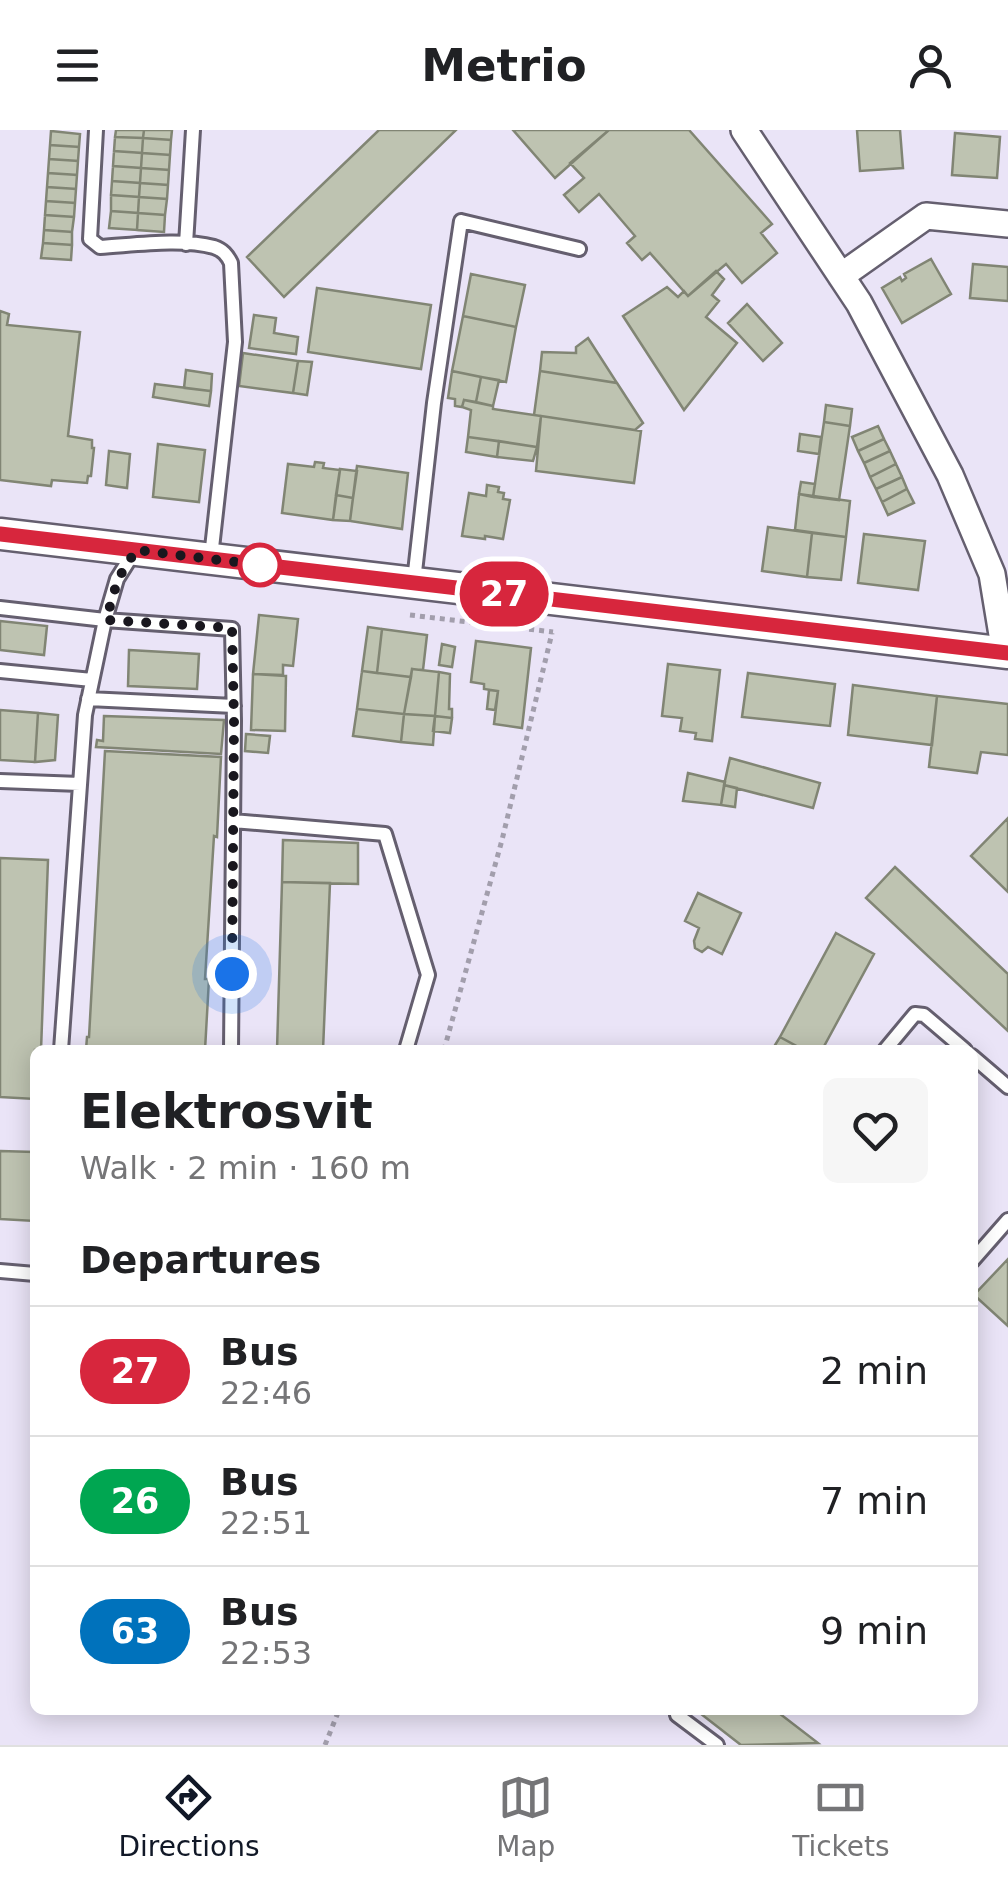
<!DOCTYPE html>
<meta charset="utf-8">
<style>
:root{--surface:#fff;--page:#f6f6f6;--text:#202124;--muted:#757577;--line:#e0e0e0;--accent:#111827}
body{margin:0;font-family:"DejaVu Sans",sans-serif;background:var(--page);color:var(--text);height:100vh;display:flex;flex-direction:column;font-size:38px;white-space:nowrap}
*{box-sizing:border-box;margin:0}
p{font-size:32px;color:var(--muted)}
.icon{flex:none;width:55px;height:55px;fill:none;stroke:currentColor;stroke-width:2;stroke-linecap:round;stroke-linejoin:round}
.map{position:relative;flex:1;overflow:hidden}
.drawer{position:absolute;left:30px;top:915px;width:948px;height:670px;display:flex;flex-direction:column;background:var(--surface);border-radius:15px;box-shadow:0 5px 25px #0003}
.drawer>*{flex:none}
.badge{padding:0 20px;border-radius:32px;font-size:35px;line-height:65px}
.you{position:absolute;width:50px;height:50px;margin:-25px;border:8px solid #fff;border-radius:50%;background:#1a73e8;box-shadow:0 0 0 15px #1a73e833}
.map>.badge{position:absolute;translate:-50% -50%;box-shadow:0 0 0 5px #fff}
h2{padding:0 50px;font-size:38px;line-height:90px}
.round{display:grid;place-items:center;flex:none;width:105px;height:105px;border-radius:15px;background:var(--page)}
.overview{display:flex;align-items:center;justify-content:space-between;height:170px;padding:0 50px}
h1{font-size:48px;font-weight:800;line-height:75px}
ul{padding:0;list-style:none}
li{display:flex;align-items:center;gap:30px;height:130px;padding:0 50px;border-top:2px solid var(--line)}
li div{flex:1}
li b{display:block;font-size:38px}
li em{font-style:normal}
li .badge{min-width:110px;font-weight:700;text-align:center}
header{display:flex;justify-content:space-between;align-items:center;height:130px;padding:0 50px;background:var(--surface);font-size:45px;font-weight:800}
.tabs{display:flex;justify-content:space-around;align-items:center;height:140px;border-top:2px solid var(--line);background:var(--surface);font-size:28px;color:var(--muted)}
.tabs a{display:grid;justify-items:center;gap:5px}
.tabs .active{color:var(--accent)}
.map>svg:first-child{display:block}
.building{fill:#bec3b1;stroke:#818574;stroke-width:2.5}
.lines{fill:none;stroke-linecap:round;stroke-linejoin:round}
.service-casing{stroke:#655f6f;stroke-width:18}
.minor-casing{stroke:#655f6f;stroke-width:30}
.tertiary-casing{stroke:#655f6f;stroke-width:35}
.path{stroke:#a29eac;stroke-width:5;stroke-dasharray:5 5;stroke-linecap:butt}
.service{stroke:#fff;stroke-width:12}
.minor{stroke:#fff;stroke-width:25}
.tertiary{stroke:#fff;stroke-width:30}
.line-casing{stroke:#fff;stroke-width:22}
.line{stroke:#d7263d;stroke-width:15}
.walk{stroke:#19171e;stroke-width:10;stroke-dasharray:0 18}
.stop-dot{fill:#fff;stroke:#d7263d;stroke-width:5}
</style>
<header><svg class="icon" aria-label="menu" viewBox="0 0 24 24"><path d="M4 6h16M4 12h16M4 18h16"/></svg>Metrio<svg class="icon" aria-label="person" viewBox="0 0 24 24"><circle cx="12" cy="8" r="4"/><path d="M4 21q1-7 8-7t8 7"/></svg></header>
<div class="map">
<svg width="1008" height="1615" viewBox="0 0 1008 1615">
<rect width="100%" height="100%" fill="#eae4f7"/>
<path class="building" d="M116 0H144L143 8 115 7Z
M144 0H172L171 10 143 8Z
M379 0H456L284 167 247 127Z
M513 0H609L555 48Z
M609 0H689L772 94 761 103 777 123 742 153 726 134 688 166 650 123 642 130 627 113 635 106 599 64 579 82 564 65 584 48 570 33Z
M857 0H900L903 38 860 41Z
M51 1 80 4 79 17 50 15Z
M955 3 1000 7 997 48 952 45Z
M115 7 143 8 142 23 114 21Z
M143 8 171 10 170 25 142 23Z
M50 15 79 17 78 31 49 29Z
M114 21 142 23 141 38 113 36Z
M142 23 170 25 169 40 141 38Z
M49 29 78 31 77 45 48 43Z
M113 36 141 38 140 53 112 51Z
M141 38 169 40 168 55 140 53Z
M48 43 77 45 76 59 47 57Z
M112 51 140 53 139 67 111 65Z
M140 53 168 55 167 69 139 67Z
M47 57 76 59 75 73 46 71Z
M111 65 139 67 138 83 111 81Z
M139 67 167 69 165 85 138 83Z
M46 71 75 73 74 87 45 85Z
M111 81 138 83 137 100 109 98Z
M138 83 165 85 164 102 137 100Z
M45 85 74 87 72 102 44 100Z
M44 100 72 102V115L43 113Z
M43 113 72 115 71 130 41 128Z
M931 129 951 164 902 193 882 158 900 147 902 151 906 148 904 144Z
M973 134 1008 137V171L970 168Z
M716 141 724 149 712 165 719 171 706 187 737 213 684 280 623 186 667 157 678 167 684 161 688 166Z
M471 144 525 155 516 197 463 186Z
M317 158 431 175 421 239 308 222Z
M747 174 782 213 763 231 728 193Z
M0 181 9 184 7 195 80 202 68 306 92 310V318H94L91 346H88L87 353 52 350 51 356 0 350Z
M254 185 276 188 274 203 298 207 296 224 249 218Z
M463 186 516 197 506 252 452 241Z
M588 208 617 253 540 241 542 222 576 223V217Z
M243 223 298 231 293 263 239 256Z
M298 231 312 232 307 265 293 263Z
M186 240 212 244 211 261 184 258Z
M452 241 481 247 476 272 464 270 462 277 455 276V269L448 268Z
M540 241 617 253 643 293 635 300 534 285Z
M481 247 499 250 493 276 476 272Z
M155 254 211 261 209 276 153 267Z
M464 270 493 276V279L541 286 537 317 468 307 471 280 462 277Z
M826 275 852 279 850 296 824 292Z
M541 286 641 301 634 353 536 341Z
M824 292 850 296 839 370 813 367Z
M878 296 884 309 858 321 852 307Z
M800 304 821 307 819 324 798 321Z
M468 307 499 311 497 327 466 322Z
M884 309 890 321 864 333 858 321Z
M499 311 537 317 533 331 497 327Z
M158 314 205 320 199 372 153 367Z
M109 321 130 324 127 358 106 355Z
M890 321 896 334 870 347 864 333Z
M315 332 324 333 323 338 340 340 333 390 282 383 288 334 314 337Z
M896 334 902 347 876 359 870 347Z
M357 336 408 343 402 399 350 391Z
M340 339 357 341 353 368 336 365Z
M902 347 907 359 882 372 876 359Z
M801 352 815 354 813 367 799 364Z
M487 355 499 357 498 362 504 363 503 369 510 370 503 409 485 406V409L462 406 469 363 486 366Z
M907 359 914 373 888 385 882 372Z
M799 364 850 371 846 407 795 400Z
M336 365 353 368 350 391 333 390Z
M768 397 812 403 807 447 762 441Z
M812 403 846 407 841 450 807 447Z
M864 404 925 411 918 460 858 453Z
M259 485 298 489 293 536 283 535V545L253 544Z
M0 491 47 496 44 525 0 520Z
M368 497 382 499 377 543 362 541Z
M382 499 427 505 423 540 412 539 411 547 377 543Z
M476 511 531 518 522 598 494 594 498 561 484 559V554L471 552Z
M442 514 455 517 452 537 439 535Z
M129 520 199 524 197 559 128 556Z
M668 534 720 540 712 611 695 609 696 603 680 601 682 588 662 586Z
M412 539 439 542 435 586 404 584Z
M362 541 411 547 404 584 357 579Z
M439 542 450 544 449 579H452V588L435 586Z
M748 543 835 554 830 596 742 587Z
M253 544 286 546 285 601 251 600Z
M853 555 937 566 932 615 848 605Z
M489 560 498 561 495 580 487 579Z
M937 566 1008 574V625L981 622 977 643 929 637Z
M357 579 404 584 401 612 353 606Z
M0 580 38 583 35 632 0 630Z
M38 583 58 585 55 630 35 632Z
M404 584 435 586 433 615 401 612Z
M104 586 224 590 221 624 96 617 97 610 103 611Z
M435 586 452 588 450 603 433 601Z
M246 604 270 606 268 623 245 621Z
M105 621 221 627 217 707 214 706 205 849H209L205 920H86L87 907H89Z
M730 628 820 653 813 678 724 655Z
M688 643 725 652 721 675 683 671Z
M724 655 737 658 735 677 721 675Z
M1008 688V762L971 726Z
M283 710 358 713V754L282 752Z
M0 728 48 730 41 920H35V969L0 967Z
M895 737 1008 844V901L866 768Z
M282 752 330 753 323 920H277Z
M698 763 741 783 722 824 708 817 702 822 695 818 694 811 699 798 685 791Z
M836 803 874 824 822 920H804L780 907Z
M780 907 804 920H772Z
M0 1021 35 1022V1091L0 1089Z
M1008 1129V1196L974 1165Z
M696 1580H775L818 1613 741 1615Z"/>
<g class="lines">
<defs>
<path id="service" d="M96 0 90 109 100 117C134 115 181 108 214 117 223 120 227 125 231 133L235 212 211 427
M186 114 193 0
M414 451 434 273 461 91 579 119
M0 478 105 490 232 499 234 591 231 920
M0 541 92 550
M88 569 234 576
M0 651 80 654
M233 691 385 704 428 845 406 920
M61 920 85 585 105 490 117 449 134 422
M885 920 915 884 924 885 965 920
M972 926 1008 957
M972 1131 1008 1090
M0 1141 35 1144
M677 1585 717 1615"/>
<path id="minor" d="M744 0 859 173 950 345 992 444 1005 523
M841 146 926 86 1008 94"/>
<path id="tertiary" d="M0 404 1008 523"/>
</defs>
<use href="#service" class="service-casing"/>
<use href="#minor" class="minor-casing"/>
<use href="#tertiary" class="tertiary-casing"/>
<path class="path" d="M410 485 553 502
M444 920 502 710 552 503
M325 1615 339 1580"/>
<use href="#service" class="service"/>
<use href="#minor" class="minor"/>
<use href="#tertiary" class="tertiary"/>
</g>
<g class="lines">
<defs>
<path id="line" d="M0 404 1008 523"/>
</defs>
<use href="#line" class="line-casing"/>
<use href="#line" class="line"/>
<path class="walk" d="M232 844 234 591 232 498 106 490 118 449 136 420 260 435"/>
</g>
<circle class="stop-dot" cx="260" cy="435" r="20"/>
</svg>
<div class="you" style="left:232px;top:844px"></div>
<b class="badge" style="left:504px;top:464px;background:#d7263d;color:#fff">27</b>
<section class="drawer">
<div class="overview"><div><h1>Elektrosvit</h1><p>Walk · 2 min · 160 m</p></div><a class="round"><svg class="icon" aria-label="heart" viewBox="0 0 24 24"><path d="M12 20l-8-8c-3-5 5-10 8-4 3-6 11-1 8 4z"/></svg></a></div>
<h2>Departures</h2>
<ul>
<li><span class="badge" style="background:#d7263d;color:#fff">27</span><div><b>Bus</b><p>22:46</p></div><em>2 min</em></li>
<li><span class="badge" style="background:#00a651;color:#fff">26</span><div><b>Bus</b><p>22:51</p></div><em>7 min</em></li>
<li><span class="badge" style="background:#0072bc;color:#fff">63</span><div><b>Bus</b><p>22:53</p></div><em>9 min</em></li>
</ul>
</section>
</div>
<nav class="tabs">
<a class="active"><svg class="icon" aria-label="directions" viewBox="0 0 24 24"><path d="M12 3l9 9-9 9-9-9zM9 14v-3h6M13 9l2 2-2 2"/></svg>Directions</a>
<a><svg class="icon" aria-label="map" viewBox="0 0 24 24"><path d="M3 6l6-2 6 2 6-2v14l-6 2-6-2-6 2zM9 4v14M15 6v14"/></svg>Map</a>
<a><svg class="icon" aria-label="tickets" viewBox="0 0 24 24"><path d="M3 7h18v10H3zM15 7v10"/></svg>Tickets</a>
</nav>
